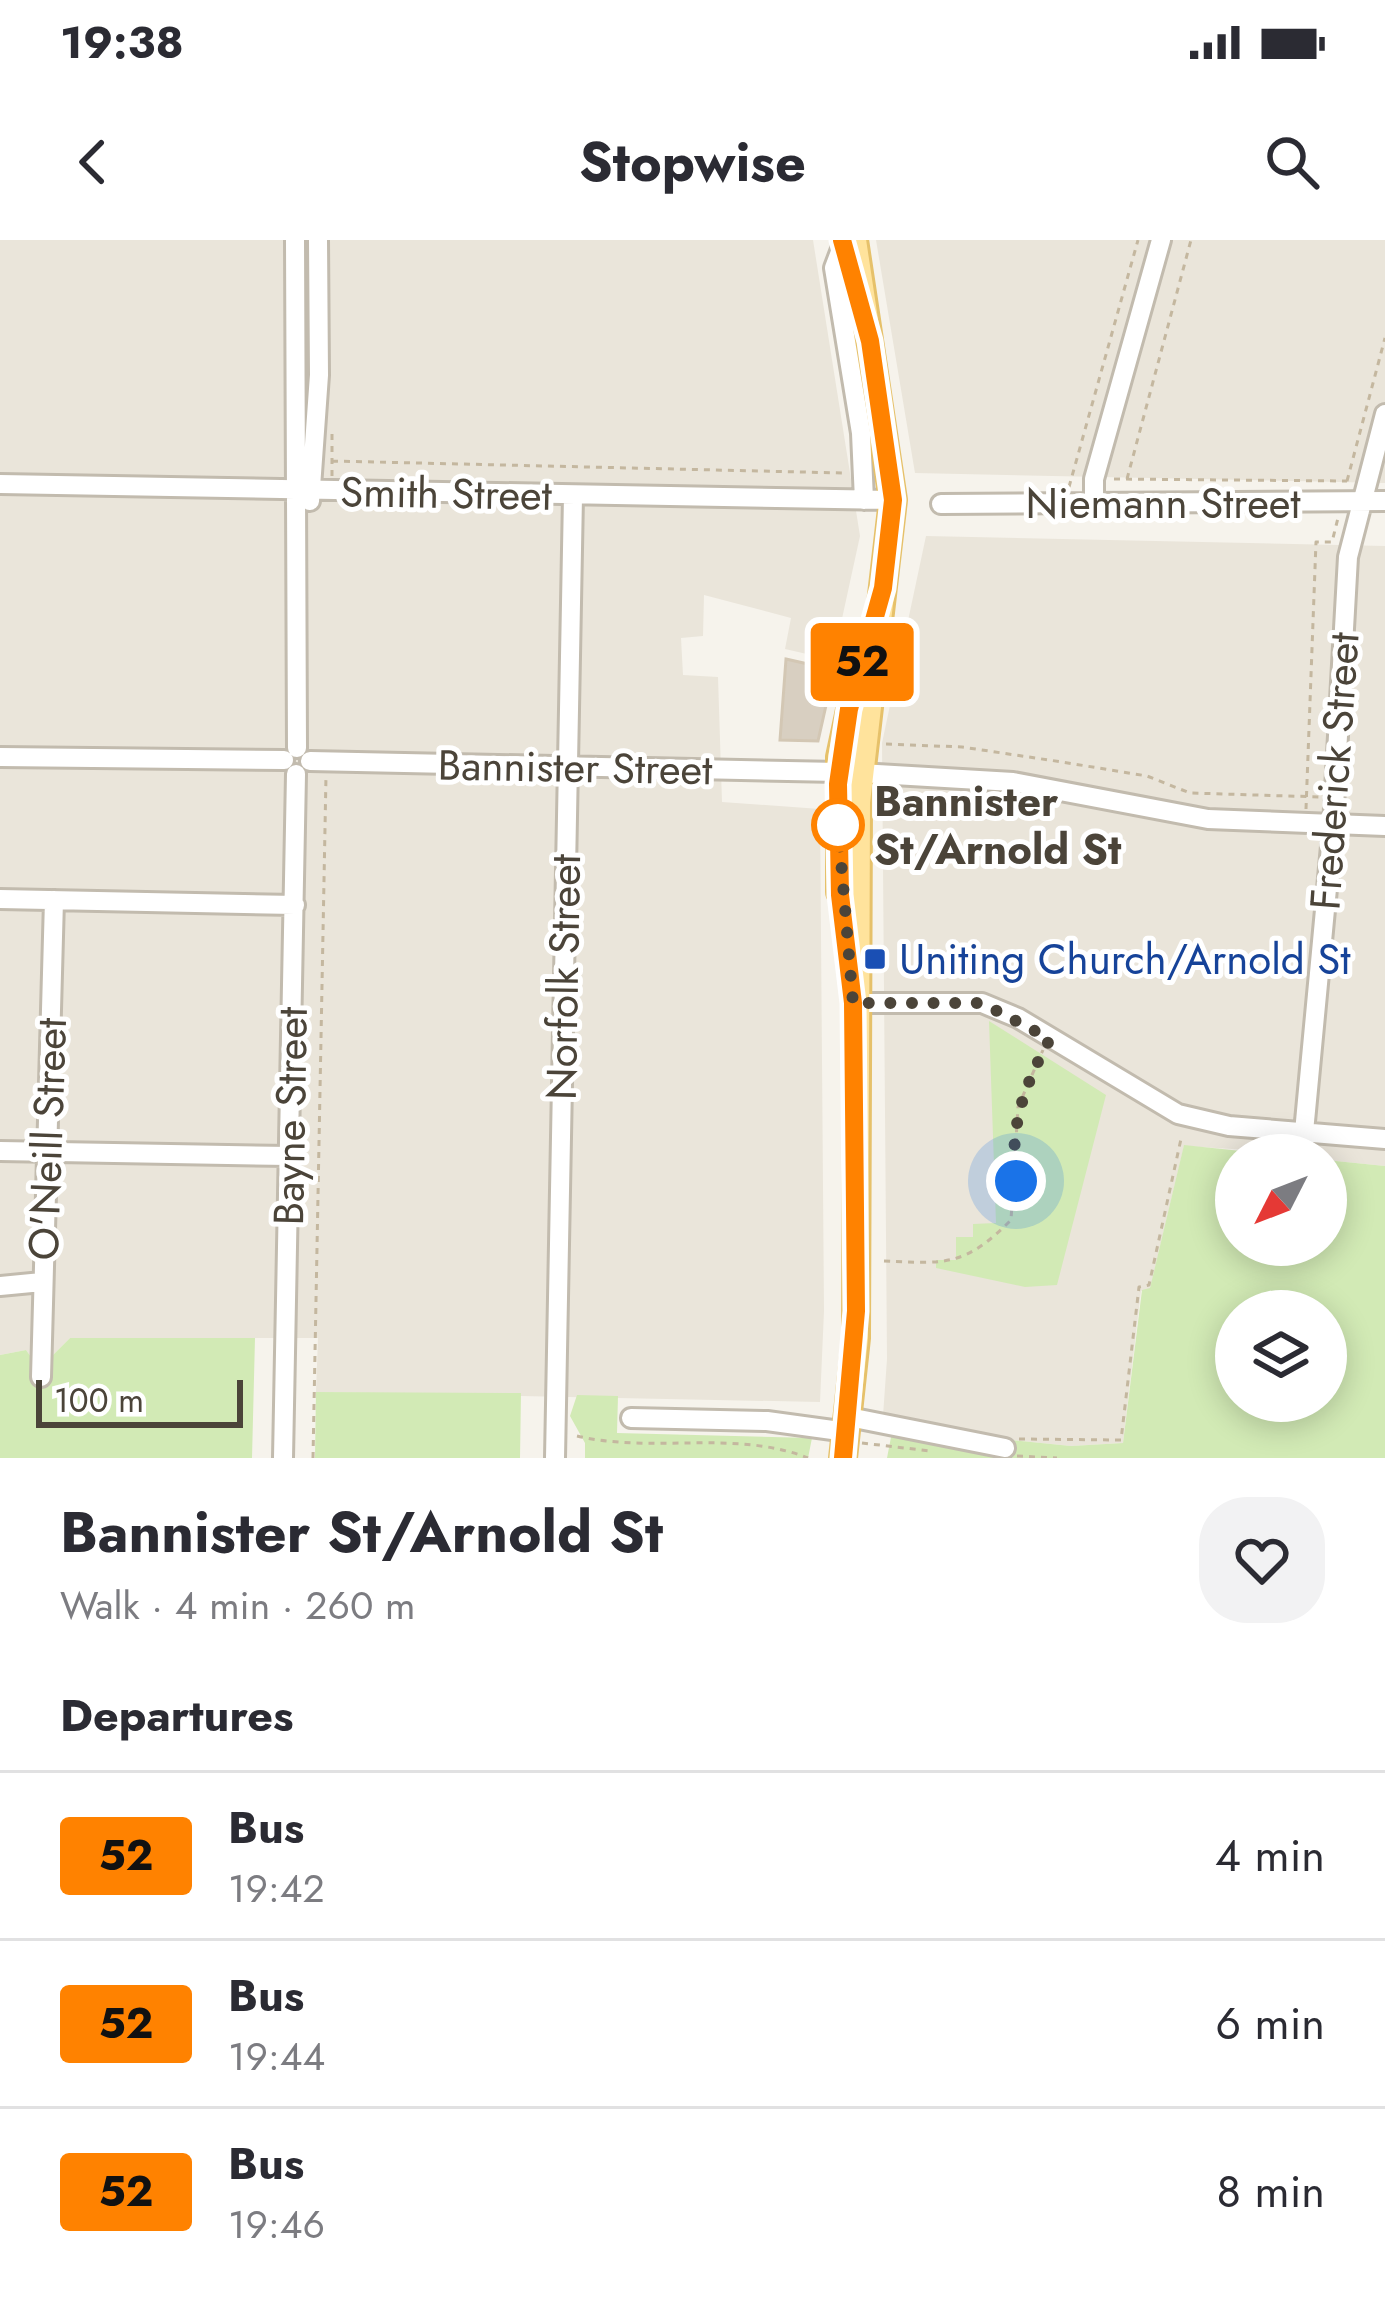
<!DOCTYPE html>
<meta charset="utf-8">
<style>
:root{--surface:#fff;--page:#f2f2f3;--text:#2b2b33;--muted:#7c7c81;--line:#e1e1e2}
body{margin:0;font-family:Jost,sans-serif;background:var(--page);color:var(--text);height:100vh;display:flex;flex-direction:column;font-size:45px;white-space:nowrap}
*{box-sizing:border-box;margin:0}
p{font-size:39px;color:var(--muted)}
.icon{flex:none;width:66px;height:66px;fill:none;stroke:currentColor;stroke-width:2;stroke-linecap:round;stroke-linejoin:round}
.map{position:relative;height:1218px;overflow:hidden}
.side{display:flex;flex-direction:column;background:var(--surface);flex:1}
.side>*{flex:none}
.badge{padding:0 24px;border-radius:9px;font-size:42px;line-height:78px}
.needle{width:78px;rotate:228deg}
.fabs{position:absolute;left:1215px;top:894px;display:grid;gap:24px}
.fabs a{display:grid;place-items:center;width:132px;height:132px;border-radius:50%;background:var(--surface);box-shadow:0 6px 30px #0003;font-size:60px}
.scale{position:absolute;left:36px;bottom:30px;width:207px;box-sizing:border-box;padding-left:12px;border:6px solid #4b4439;border-top:0;font-size:33px;line-height:42px;white-space:nowrap;color:#4b4439;-webkit-text-stroke:9px #fff;paint-order:stroke}
.you{position:absolute;width:60px;height:60px;margin:-30px;border:9px solid #fff;border-radius:50%;background:#1a73e8;box-shadow:0 0 0 18px #1a73e833}
.map>.badge{position:absolute;translate:-50% -50%;box-shadow:0 0 0 6px #fff}
h2{padding:0 60px;font-size:45px;line-height:108px}
.round{display:grid;place-items:center;flex:none;width:126px;height:126px;border-radius:48px;background:var(--page)}
.summary{display:flex;align-items:center;justify-content:space-between;height:204px;padding:0 60px}
h1{font-size:57px;font-weight:700;line-height:90px}
ul{padding:0;list-style:none}
li{display:flex;align-items:center;gap:36px;height:168px;padding:0 60px;border-top:3px solid var(--line)}
li div{flex:1}
li b{display:block;font-size:45px}
li em{font-style:normal}
li .badge{min-width:132px;font-weight:700;text-align:center}
.status{display:flex;justify-content:space-between;align-items:center;height:84px;padding:0 60px;background:var(--surface);direction:ltr}
.status svg{height:33px;fill:currentColor}
header{display:flex;justify-content:space-between;align-items:center;height:156px;padding:0 60px;background:var(--surface);font-size:54px;font-weight:700}
.map>svg:first-child{display:block}
.residential{fill:#eae5da}
.green{fill:#d2eab5;fill-rule:evenodd}
.building{fill:#d8cfc1;stroke:#d3c7b4;stroke-width:3}
.lines{fill:none;stroke-linecap:round;stroke-linejoin:round}
.minor-casing{stroke:#c2bbae;stroke-width:24}
.major-casing{stroke:#e6c16a;stroke-width:30}
.path{stroke:#c4b79f;stroke-width:3;stroke-dasharray:6 6;stroke-linecap:butt}
.minor{stroke:#fff;stroke-width:18}
.major{stroke:#ffe39c;stroke-width:24}
.line-casing{stroke:#fff;stroke-width:27}
.line{stroke:#ff8200;stroke-width:18}
.walk{stroke:#4b4439;stroke-width:12;stroke-dasharray:0 21.6}
.stop-dot{fill:#fff;stroke:#ff8200;stroke-width:6}
.transit-dot{fill:#1a4fb4;stroke:#fff;stroke-width:4.5}
.labels{text-anchor:middle;stroke-width:10;stroke-linejoin:round;paint-order:stroke}
.street-label{font-size:42px;fill:#4b4439;stroke:#fff}
.stop-label{font-size:42px;font-weight:bold;fill:#4b4439;stroke:#fff;text-anchor:start}
.transit-label{font-size:42px;fill:#164399;stroke:#fff;text-anchor:start}
</style>
<div class="status"><b>19:38</b><svg viewBox="0 0 49 12"><path d="M0 12V9h3v3zM5 12V6h3v6zM10 12V3h3v9zM15 12V0h3v12zM26 1h20v11H26zM47 4h2v5h-2z"/></svg></div>
<header><svg class="icon" aria-label="back" viewBox="0 0 24 24"><path d="M15 5l-7 7 7 7"/></svg>Stopwise<svg class="icon" aria-label="search" viewBox="0 0 24 24"><circle cx="10" cy="10" r="6"/><path d="M15 15l6 6"/></svg></header>
<div class="map">
<svg width="1385" height="1218" viewBox="0 0 1385 1218">
<rect width="100%" height="100%" fill="#f6f3ec"/>
<path class="residential" d="M0 0H813L860 296 833 420 785 409 791 378 704 355 703 396 681 398 683 435 718 437 722 562 820 569 824 1071 820 1162 316 1152 318 1098H70L48 1120 34 1121 26 1110 0 1115Z
M876 0H1385V243L915 233Z
M926 296 1385 306V926L1326 920V915L1184 906 1150 1049 1141 1051 1123 1203 1071 1206 1012 1200 1009 1214 882 1190 887 1119 882 503Z"/>
<path class="green" d="M301 0H311L309 209H301Z
M989 781 1106 855 1057 1045 1025 1047 936 1028V1020H956V997H973V984L996 983Z
M1184 905 1278 915H1236V1005H1326V920L1385 926V1218H887L892 1192 1009 1213 1011 1200 1071 1206 1123 1203 1142 1050 1150 1048ZM1236 1071H1326V1161H1236Z
M70 1098H255L252 1218H0V1115L26 1110 34 1121 48 1120Z
M316 1152 521 1153 520 1218H315Z
M577 1155 618 1156 617 1193 812 1198 808 1218H585V1203L570 1176Z"/>
<path class="building" d="M786 419 834 430 818 501 780 500Z"/>
<g class="lines">
<defs>
<path id="minor" d="M295 0 297 508
M843 4 834 28 861 193 864 260
M0 244 893 260
M310 261 319 135 318 0
M1094 263V239L1161 0
M941 264 1385 261
M0 517 284 520
M310 521 839 532
M860 533 1013 542 1208 579 1385 586
M0 659 295 665
M853 763H982L1018 778 1178 874 1229 886 1385 899
M1304 892 1333 585 1348 317 1385 174
M0 911 289 916
M0 1046 42 1042
M41 1137 54 660
M849 1177 1005 1208
M631 1178 767 1181 847 1192
M283 1218 296 534
M555 1218 573 256"/>
<path id="major" d="M840 652V517L857 437
M843 1218 856 1098 858 562 893 260 854 0"/>
</defs>
<use href="#minor" class="minor-casing"/>
<use href="#major" class="major-casing"/>
<path class="path" d="M332 221 844 233
M332 236V191
M1114 239 1347 241
M1127 239 1191 0
M1347 241 1385 98
M1069 247 1138 0
M886 504 962 507 1062 522 1147 536 1190 553 1321 557
M1306 569 1316 302H1332L1338 278
M884 1021C947 1024 965 1026 1011 980L1018 867 1043 810
M577 1196C653 1214 735 1189 808 1218
M1019 1199 1121 1200 1139 1047 1149 1045 1181 899
M862 1203 930 1211
M1017 1216 1057 1218
M313 1218 326 536"/>
<use href="#minor" class="minor"/>
<use href="#major" class="major"/>
</g>
<g class="lines">
<defs>
<path id="line" d="M842 0 870 101 893 260 883 348 849 469 838 544 840 655 853 763 856 1071 843 1218"/>
</defs>
<use href="#line" class="line-casing"/>
<use href="#line" class="line"/>
<path class="walk" d="M838 585 853 763H982L1050 799C1024 845 1009 888 1016 941"/>
</g>
<circle class="stop-dot" cx="838" cy="585" r="24"/>
<rect class="transit-dot" x="863" y="707" width="24" height="24" rx="6"/>
<g class="labels">
<g class="street-label">
<text transform="translate(446 253) rotate(1)" y="15">Smith Street</text>
<text x="1163" y="278">Niemann Street</text>
<text transform="translate(575 527) rotate(1)" y="15">Bannister Street</text>
<text transform="translate(1334 531) rotate(-86)" y="15">Frederick Street</text>
<text transform="translate(563 737) rotate(-89)" y="15">Norfolk Street</text>
<text transform="translate(290 876) rotate(-89)" y="15">Bayne Street</text>
<text transform="translate(47 899) rotate(-88)" y="15">O'Neill Street</text>
</g>
<g class="stop-label">
<text x="874" y="576">Bannister<tspan x="874" dy="48">St/Arnold St</tspan></text>
</g>
<g class="transit-label">
<text x="899" y="734">Uniting Church/Arnold St</text>
</g>
</g>
</svg>
<div class="fabs">
<a><svg class="needle" viewBox="-14 -14 28 28"><path d="M0-13l5 13h-10z" fill="#e53935"/><path d="M0 13l5-13h-10z" fill="#7c7c81"/></svg></a>
<a><svg class="icon" aria-label="layers" viewBox="0 0 24 24"><path d="M12 4l9 5-9 5-9-5zM3 14l9 5 9-5"/></svg></a>
</div>
<div class="scale">100 m</div>
<div class="you" style="left:1016px;top:941px"></div>
<b class="badge" style="left:862px;top:422px;background:#ff8200;color:#111">52</b>
</div>
<section class="side">
<div class="summary"><div><h1>Bannister St/Arnold St</h1><p>Walk · 4 min · 260 m</p></div><a class="round"><svg class="icon" aria-label="heart" viewBox="0 0 24 24"><path d="M12 20l-8-8c-3-5 5-10 8-4 3-6 11-1 8 4z"/></svg></a></div>
<h2>Departures</h2>
<ul>
<li><span class="badge" style="background:#ff8200;color:#111">52</span><div><b>Bus</b><p>19:42</p></div><em>4 min</em></li>
<li><span class="badge" style="background:#ff8200;color:#111">52</span><div><b>Bus</b><p>19:44</p></div><em>6 min</em></li>
<li><span class="badge" style="background:#ff8200;color:#111">52</span><div><b>Bus</b><p>19:46</p></div><em>8 min</em></li>
</ul>
</section>
